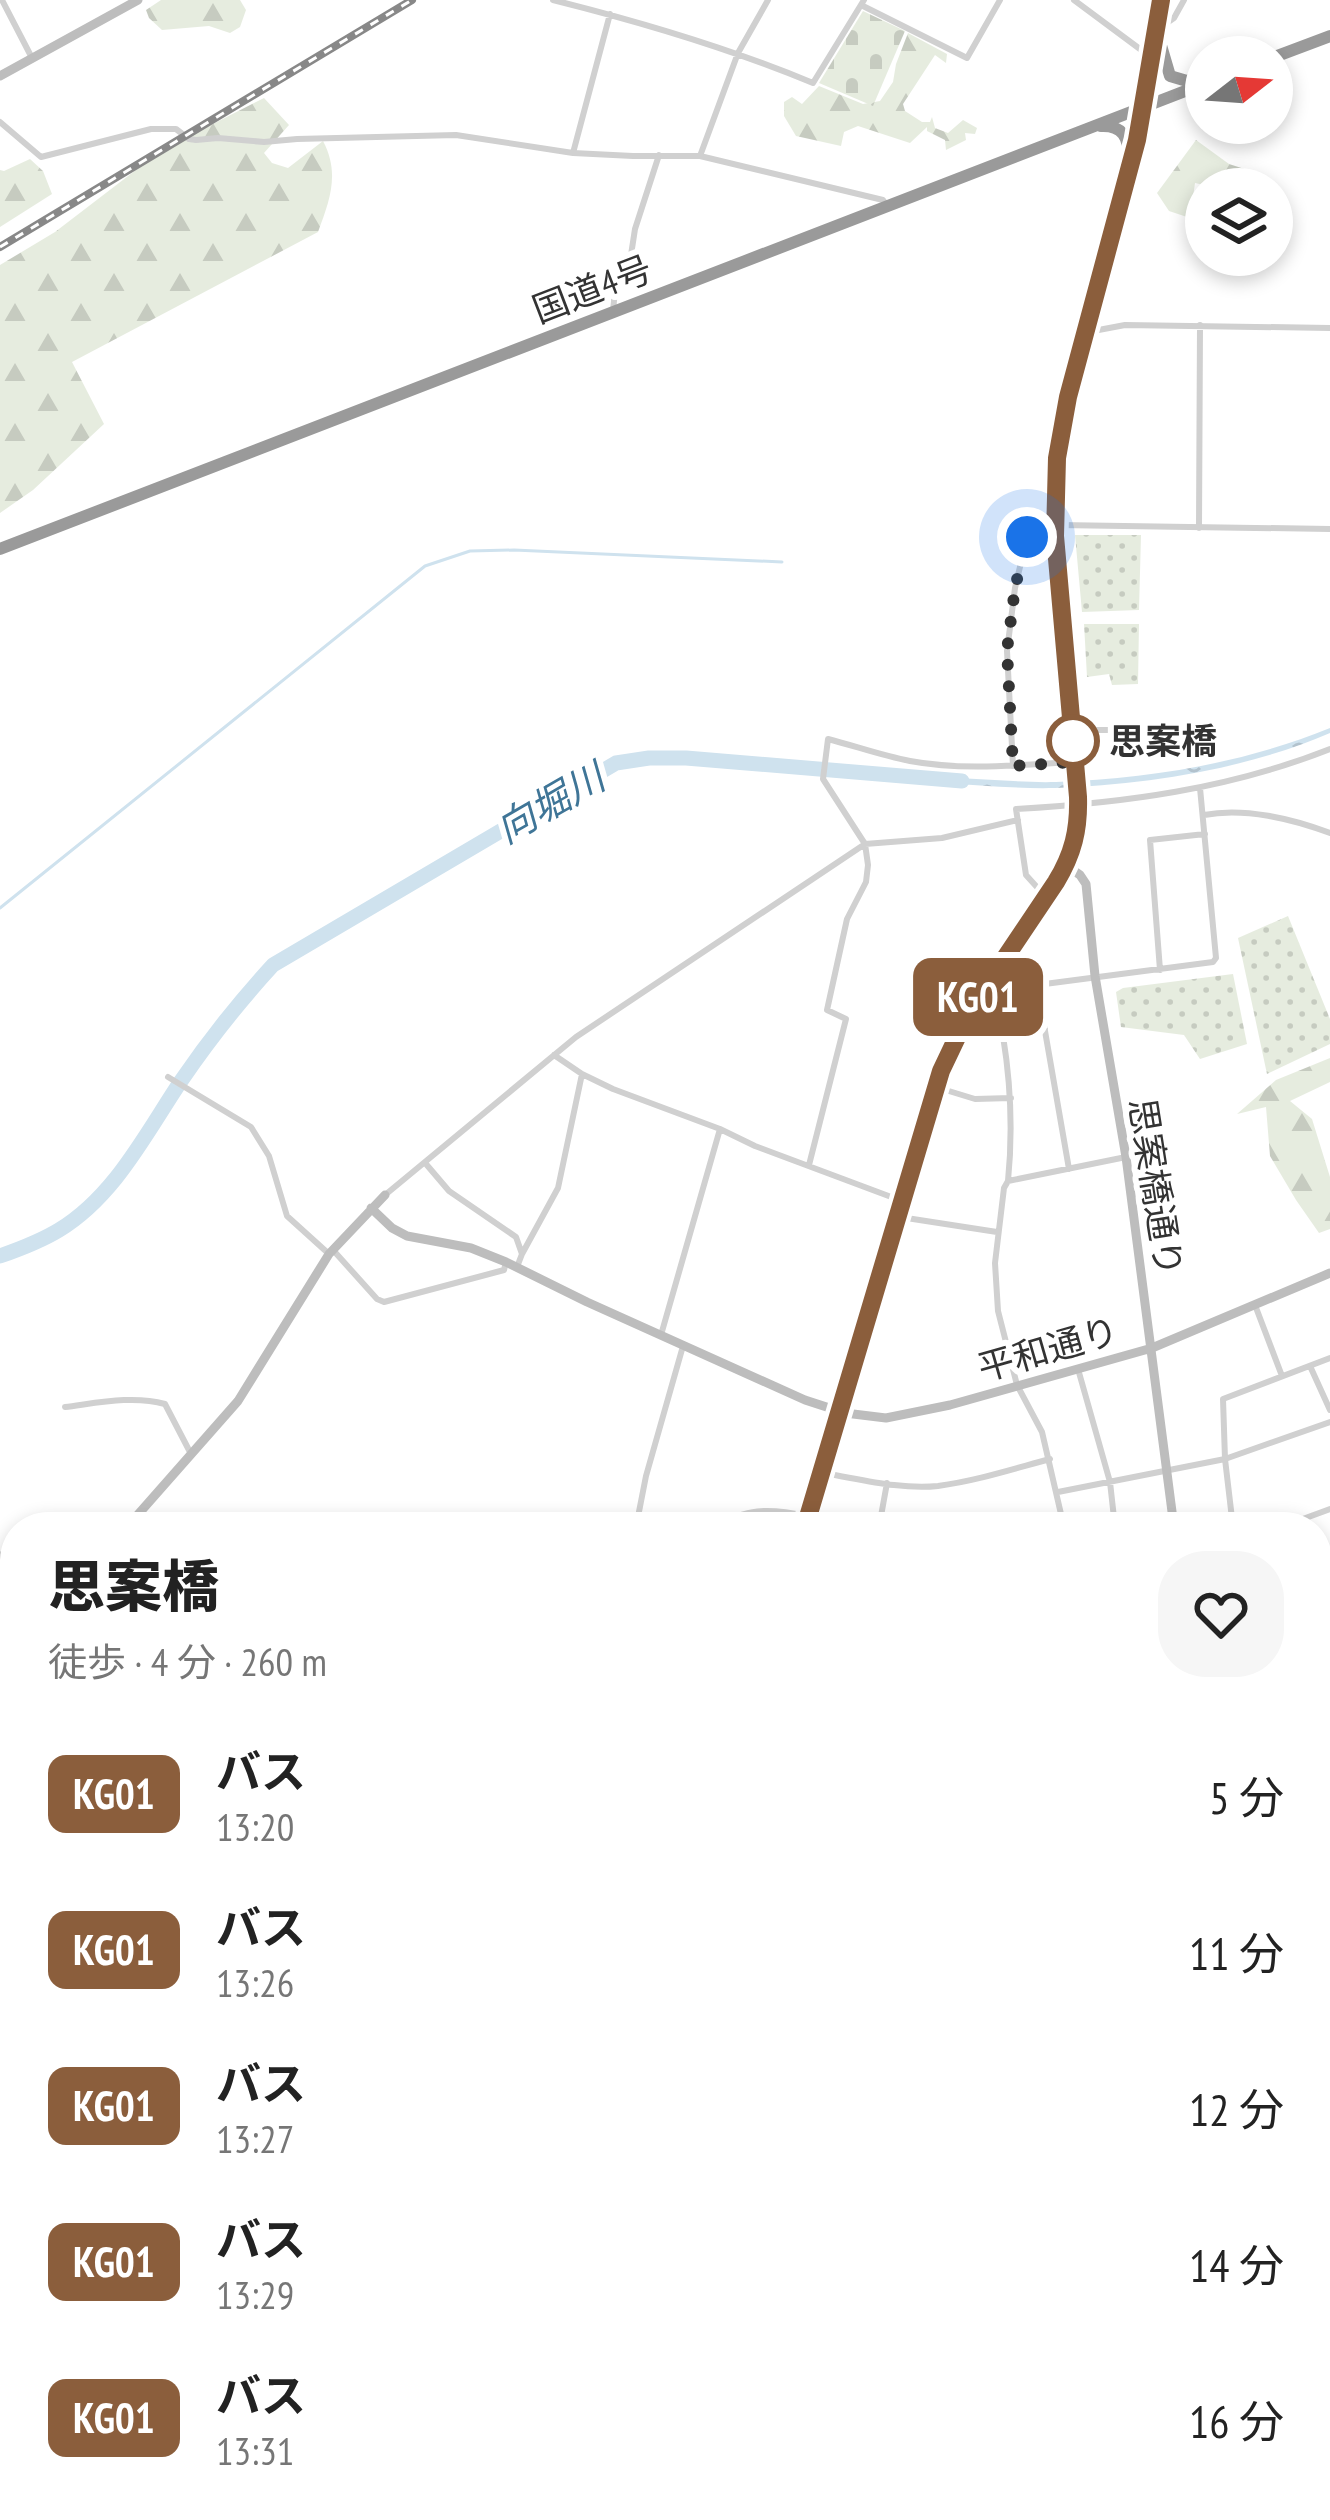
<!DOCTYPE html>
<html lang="ja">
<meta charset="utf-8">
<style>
:root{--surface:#fff;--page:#f6f6f6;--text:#222;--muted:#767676}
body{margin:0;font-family:"PT Sans Narrow","Noto Sans JP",sans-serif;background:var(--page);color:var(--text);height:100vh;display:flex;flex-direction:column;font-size:45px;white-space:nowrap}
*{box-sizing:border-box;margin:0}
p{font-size:39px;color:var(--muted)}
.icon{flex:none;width:66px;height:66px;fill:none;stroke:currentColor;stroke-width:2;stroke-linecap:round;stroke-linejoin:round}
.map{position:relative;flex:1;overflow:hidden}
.panel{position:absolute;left:0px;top:1512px;width:1332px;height:1008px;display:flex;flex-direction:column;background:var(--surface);border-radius:48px 48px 0 0;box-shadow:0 6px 18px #0003}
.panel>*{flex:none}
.badge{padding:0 24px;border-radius:18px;font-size:42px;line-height:78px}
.needle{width:78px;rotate:73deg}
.controls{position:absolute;left:1185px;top:36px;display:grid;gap:24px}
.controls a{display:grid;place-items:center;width:108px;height:108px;border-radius:50%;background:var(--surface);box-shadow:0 6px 18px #0003;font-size:60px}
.you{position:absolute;width:60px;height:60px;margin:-30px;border:9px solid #fff;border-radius:50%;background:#1a73e8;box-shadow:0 0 0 18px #1a73e833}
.map>.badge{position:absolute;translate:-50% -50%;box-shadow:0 0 0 6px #fff}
.round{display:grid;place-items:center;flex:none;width:126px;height:126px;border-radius:48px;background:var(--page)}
.head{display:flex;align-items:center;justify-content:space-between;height:204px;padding:0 48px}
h1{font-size:57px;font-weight:800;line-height:90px}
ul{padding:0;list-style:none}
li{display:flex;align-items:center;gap:36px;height:156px;padding:0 48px}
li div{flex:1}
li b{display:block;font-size:45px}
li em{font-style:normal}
li .badge{min-width:132px;font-weight:700;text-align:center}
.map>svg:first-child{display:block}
.grass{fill:url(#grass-dots)}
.forest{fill:url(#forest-firs)}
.cemetery{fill:url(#cemetery-stones)}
.water{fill:url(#water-ripples)}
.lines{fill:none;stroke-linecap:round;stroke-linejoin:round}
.stream{stroke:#cfe2ee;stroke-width:3}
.river{stroke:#cfe2ee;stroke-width:15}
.street{stroke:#d0d0d0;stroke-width:6}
.secondary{stroke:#bdbdbd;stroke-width:9}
.highway{stroke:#9a9a9a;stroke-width:12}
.rail-casing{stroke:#888;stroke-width:8}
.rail{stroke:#fff;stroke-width:3;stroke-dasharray:9;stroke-linecap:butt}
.line-casing{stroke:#fff;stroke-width:27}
.line{stroke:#8b5e3c;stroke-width:18}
.walk{stroke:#333;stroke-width:12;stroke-dasharray:0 21.6}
.stop-dot{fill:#fff;stroke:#8b5e3c;stroke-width:6}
.labels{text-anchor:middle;stroke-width:12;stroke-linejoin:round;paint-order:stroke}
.street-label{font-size:36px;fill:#333;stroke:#fff}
.stop-label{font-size:36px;font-weight:bold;fill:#333;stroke:#fff;text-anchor:start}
.water-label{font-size:39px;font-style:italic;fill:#3f7597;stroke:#fff}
</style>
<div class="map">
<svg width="1330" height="2520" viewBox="0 0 1330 2520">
<defs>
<pattern id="grass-dots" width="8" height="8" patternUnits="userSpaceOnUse" patternTransform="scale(3)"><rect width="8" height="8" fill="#e6ecdf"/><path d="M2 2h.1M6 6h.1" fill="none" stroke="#c6cbc0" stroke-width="1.8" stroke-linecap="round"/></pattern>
<pattern id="forest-firs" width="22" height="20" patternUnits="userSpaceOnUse" patternTransform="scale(3)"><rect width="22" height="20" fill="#e6ecdf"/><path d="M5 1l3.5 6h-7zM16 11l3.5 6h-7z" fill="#c6cbc0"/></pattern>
<pattern id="cemetery-stones" width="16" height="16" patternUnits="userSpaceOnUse" patternTransform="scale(3)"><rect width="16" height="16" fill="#e6ecdf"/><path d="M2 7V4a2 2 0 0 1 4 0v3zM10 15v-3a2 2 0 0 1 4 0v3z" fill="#c6cbc0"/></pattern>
<pattern id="water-ripples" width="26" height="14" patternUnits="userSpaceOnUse" patternTransform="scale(3)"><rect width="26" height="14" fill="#cfe2ee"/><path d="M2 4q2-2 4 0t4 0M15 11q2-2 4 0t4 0" fill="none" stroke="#b2c2cd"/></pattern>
</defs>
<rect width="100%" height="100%" fill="#fff"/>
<path class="grass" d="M1075 535H1141L1139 610 1082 612Z
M1084 624H1139L1138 684 1112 685 1109 674 1087 677Z
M1288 916 1330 1019V1044L1267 1074 1238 938Z
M1233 974 1247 1044 1200 1059 1184 1035 1121 1027 1116 992 1123 988Z"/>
<path class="forest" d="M161 0H240L246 10 240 27 230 33 209 26 162 30 149 18 146 10Z
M908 33 947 54 946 63 935 55 903 104 905 111 922 122H930L932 117 935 128 948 133 963 120 977 128 975 134 965 133 966 140 946 150 945 140 927 131V127L910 143 858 126 844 132 841 146 796 136 784 116V102L792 97 802 104 819 86 863 104 880 101 893 82 896 64Z
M264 98 289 125 264 153 272 163 288 168 323 141C340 173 330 200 318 232L72 362 104 424 33 490 0 513V265L55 232 162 150Z
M1196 140 1229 164 1263 175 1250 189H1223L1195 183 1190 218 1169 211 1157 193Z
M30 159 43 171 52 194 0 227V170L4 171Z
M1330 1058V1082L1290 1101 1312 1119 1330 1177V1229L1319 1233 1296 1200 1270 1156 1266 1107 1237 1114 1276 1080Z"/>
<path class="cemetery" d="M863 11 905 31 873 106 819 83Z"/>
<path class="water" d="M1330 728V733C1247 769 1146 785 1055 788 1018 789 980 785 943 783L944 778C981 778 1019 783 1056 782 1148 779 1245 763 1330 728Z"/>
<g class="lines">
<path class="stream" d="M0 908 425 566 470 551 514 550 782 562"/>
<path class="river" d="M0 1256C20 1249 41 1241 59 1230 115 1196 146 1133 181 1081 209 1040 239 1002 273 965L616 763 649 758H686L962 781"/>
<path class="street" d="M2 0 32 58
M553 0C641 22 729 48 813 83L864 0
M1074 0 1148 55
M861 5 967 58 1000 0
M1161 27 1174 18 1184 0
M0 122 41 157 151 129H176L189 139 196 140 218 138 264 142 297 139 456 135 573 153 633 156H700L883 200 886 204
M573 153 610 14
M700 156 738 53 768 0
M613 311 616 280 631 255 635 229 659 155
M1088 332 1125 325 1330 328
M1058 525 1330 529
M1199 528 1200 325
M1072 730H1175
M1013 766 1007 651 1015 588 1027 537 1030 526 1038 517 1054 515
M1204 815C1244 807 1293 819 1330 833
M1045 896 1026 875 1016 809C1124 803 1229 789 1330 749
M1160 970 1150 840 1205 834
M1045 1029 1003 1036C1011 1085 1013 1131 1008 1181L1004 1188 995 1263 998 1311 1017 1385 1042 1432 1064 1527
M554 1055 582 1074 613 1089 720 1129 755 1146 902 1201
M168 1077 251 1127 269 1156 287 1216 329 1254
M939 1088 975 1099 1011 1098
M426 1164 449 1191 516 1237 522 1254 517 1267
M809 1165 846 1019 827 1010 847 919 866 882 868 865 865 844 823 779 828 739C855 746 883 756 910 761 963 771 1019 765 1072 762
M1069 1169 1037 985 1213 962 1216 958 1200 788
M1008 1181 1126 1157
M385 1195 576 1037 865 844 942 838 1018 820
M900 1217 997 1232
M333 1250 377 1299 384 1302 504 1270 506 1262
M522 1254 558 1188 582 1074
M1255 1305 1282 1376
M661 1335 720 1129
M1310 1366 1330 1410
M1078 1369 1110 1482 1115 1527
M65 1407C97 1403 133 1395 165 1404L191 1454
M823 1473C860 1479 901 1490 938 1486 976 1481 1013 1469 1050 1459
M1058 1492 1225 1459 1330 1422
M378 1527H379
M636 1527 646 1476 683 1346
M709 1527C749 1509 765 1507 808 1516
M879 1527 887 1483
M1008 1527 1063 1519
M1233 1527 1225 1459 1223 1399 1330 1358
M1281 1527 1330 1509
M1317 1631 1330 1626
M1317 1707 1330 1754
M1317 1777 1330 1772
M0 1887 15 1863
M1317 1918 1324 1946 1330 1952
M1317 2030 1330 2007
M0 2042 15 2043
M1317 2101H1330
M1317 2414 1330 2412
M666 2505V2520
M761 2505 762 2520
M852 2505 855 2520
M967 2505 971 2520
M1140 2505 1146 2520
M725 2520 726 2507 751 2505
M898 2520 905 2518 903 2505"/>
<path class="secondary" d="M0 76 138 0
M1066 865 1080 875 1086 884 1095 976 1126 1157 1174 1527
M371 1208 392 1228 407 1236 471 1248 506 1262 587 1302 805 1400 845 1413 886 1418 950 1405 1152 1348 1330 1273
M127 1527 238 1401 329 1254 385 1195
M0 1556 15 1558
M1317 1573 1330 1569
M1299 2505 1301 2520"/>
<path class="highway" d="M1160 42 1170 76 1187 81 1203 77
M1272 58 1330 36
M1101 126C1123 125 1129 138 1129 158
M0 549 1206 83
M805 1527 941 1071 970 1010 1056 882C1073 854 1079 829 1078 797L1055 536 1057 458 1068 397 1137 140 1161 0
M610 2520 612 2505"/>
<defs>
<path id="rail" d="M0 247 412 0
M0 2048 15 2049
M1317 2107 1330 2108"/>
</defs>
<use href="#rail" class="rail-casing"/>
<use href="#rail" class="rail"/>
</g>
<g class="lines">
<defs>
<path id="line" d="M805 1527 941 1071 970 1010 1056 882C1073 854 1079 830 1078 797L1055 536 1057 458 1068 397 1137 140 1161 0"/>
</defs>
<use href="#line" class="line-casing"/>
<use href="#line" class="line"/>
<path class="walk" d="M1027 537 1015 588 1007 650 1013 766 1075 762 1073 741"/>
</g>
<circle class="stop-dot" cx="1073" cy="741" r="24"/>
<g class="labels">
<g class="street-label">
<text transform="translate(592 289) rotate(-21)" y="13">国道4号</text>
<text transform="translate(1156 1187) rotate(81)" y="13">思案橋通り</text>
<text transform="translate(1048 1349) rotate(-16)" y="13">平和通り</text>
</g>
<g class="stop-label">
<text x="1109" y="754">思案橋</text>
</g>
<g class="water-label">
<text transform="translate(550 803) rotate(-30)" y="14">向堀川</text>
</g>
</g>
</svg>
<div class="controls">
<a><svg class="needle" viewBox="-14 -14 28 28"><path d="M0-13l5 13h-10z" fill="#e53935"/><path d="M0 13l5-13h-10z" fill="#767676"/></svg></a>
<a><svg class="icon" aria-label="layers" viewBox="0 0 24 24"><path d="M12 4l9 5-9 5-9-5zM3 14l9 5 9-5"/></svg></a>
</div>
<div class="you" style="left:1027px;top:537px"></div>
<b class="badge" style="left:978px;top:997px;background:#8b5e3c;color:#fff">KG01</b>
<section class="panel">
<div class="head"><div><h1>思案橋</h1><p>徒歩 · 4 分 · 260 m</p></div><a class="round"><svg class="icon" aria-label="heart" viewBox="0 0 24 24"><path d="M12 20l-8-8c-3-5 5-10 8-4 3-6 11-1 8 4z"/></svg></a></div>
<ul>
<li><span class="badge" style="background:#8b5e3c;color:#fff">KG01</span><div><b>バス</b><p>13:20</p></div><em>5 分</em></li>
<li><span class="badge" style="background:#8b5e3c;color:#fff">KG01</span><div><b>バス</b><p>13:26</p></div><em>11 分</em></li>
<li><span class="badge" style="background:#8b5e3c;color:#fff">KG01</span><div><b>バス</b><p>13:27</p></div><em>12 分</em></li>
<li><span class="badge" style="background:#8b5e3c;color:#fff">KG01</span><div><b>バス</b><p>13:29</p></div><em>14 分</em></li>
<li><span class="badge" style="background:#8b5e3c;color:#fff">KG01</span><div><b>バス</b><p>13:31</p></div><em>16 分</em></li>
</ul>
</section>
</div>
